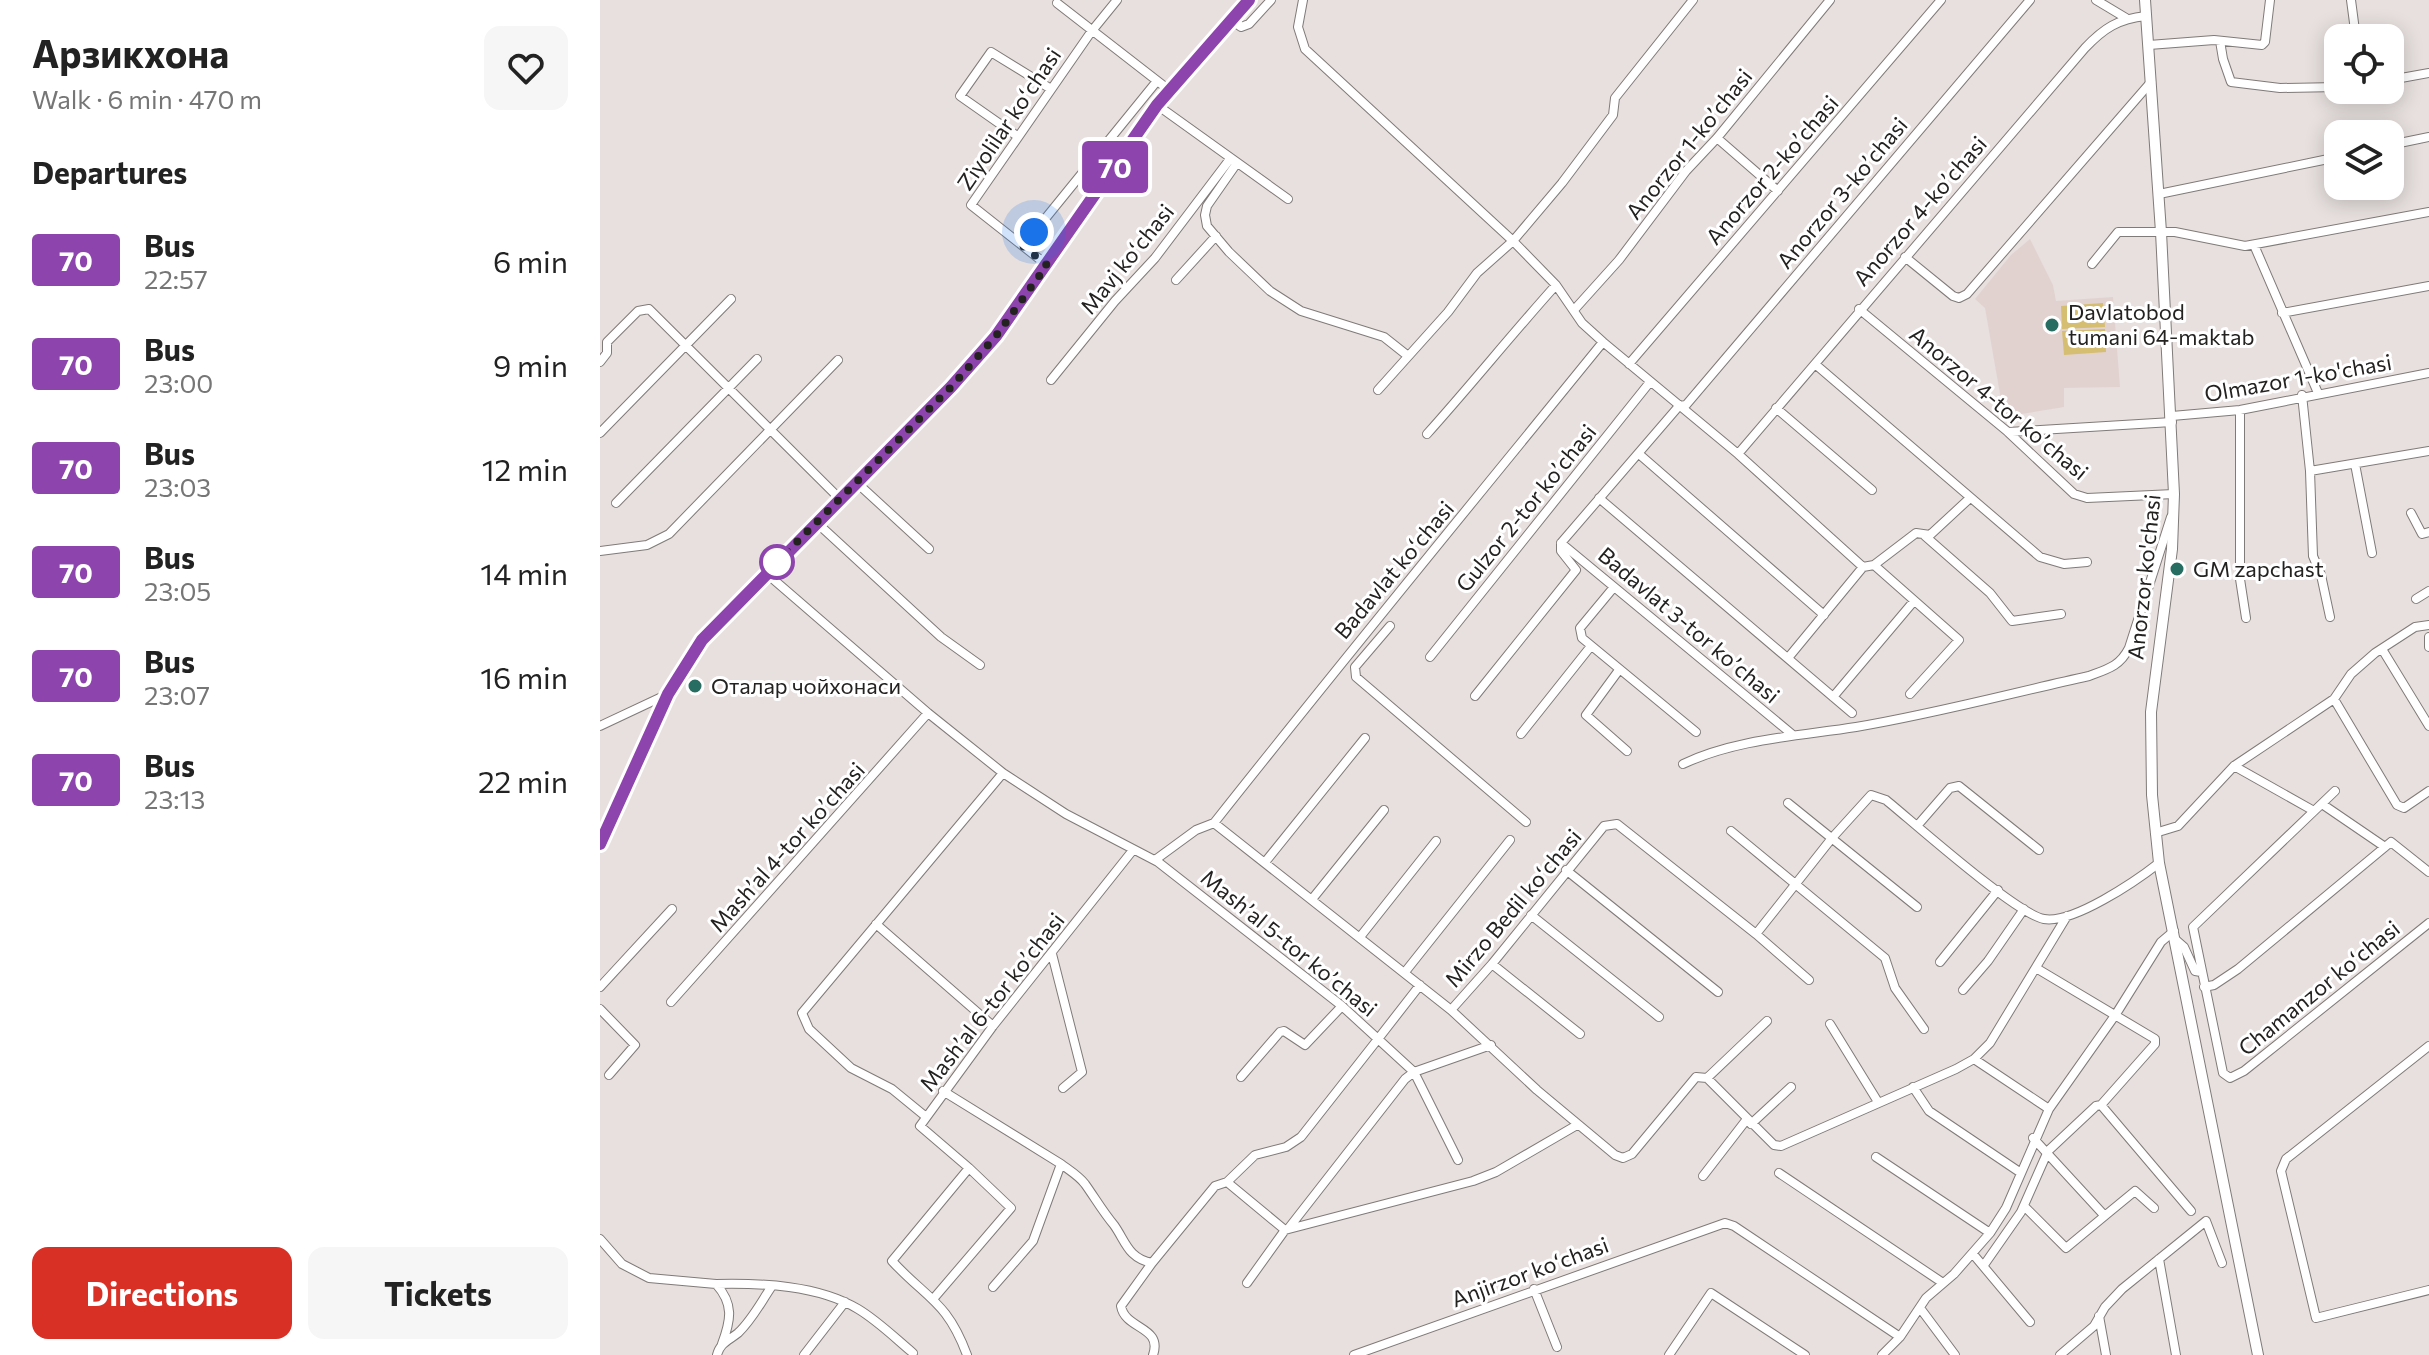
<!DOCTYPE html>
<meta charset="utf-8">
<style>
:root{--surface:#fff;--page:#f6f6f6;--text:#222;--muted:#767676;--accent:#d93025}
body{margin:0;font-family:Commissioner,sans-serif;background:var(--page);color:var(--text);height:100vh;display:flex;flex-direction:column;font-size:30px;white-space:nowrap}
*{box-sizing:border-box;margin:0}
p{font-size:26px;color:var(--muted)}
.icon{flex:none;width:44px;height:44px;fill:none;stroke:currentColor;stroke-width:2;stroke-linecap:round;stroke-linejoin:round}
.map{position:relative;flex:1;overflow:hidden}
.sheet{display:flex;flex-direction:column;background:var(--surface);width:600px}
.sheet>*{flex:none}
.badge{padding:0 16px;border-radius:6px;font-size:28px;line-height:52px}
.tools{position:absolute;left:1724px;top:24px;display:grid;gap:16px}
.tools a{display:grid;place-items:center;width:80px;height:80px;border-radius:16px;background:var(--surface);box-shadow:0 4px 20px #0003;font-size:40px}
.you{position:absolute;width:40px;height:40px;margin:-20px;border:6px solid #fff;border-radius:50%;background:#1a73e8;box-shadow:0 0 0 12px #1a73e833}
.map>.badge{position:absolute;translate:-50% -50%;box-shadow:0 0 0 4px #fff}
h2{padding:0 32px;font-size:30px;line-height:72px}
.round{display:grid;place-items:center;flex:none;width:84px;height:84px;border-radius:16px;background:var(--page)}
.head{display:flex;align-items:center;justify-content:space-between;height:136px;padding:0 32px}
h1{font-size:38px;font-weight:700;line-height:60px}
.primary-button{display:flex;gap:16px;margin-top:auto;padding:16px 32px}
.primary-button a{flex:1;height:92px;border-radius:16px;background:var(--accent);color:#fff;font-size:32px;font-weight:700;line-height:92px;text-align:center}
.primary-button a+a{background:var(--page);color:var(--text)}
ul{padding:0;list-style:none}
li{display:flex;align-items:center;gap:24px;height:104px;padding:0 32px}
li div{flex:1}
li b{display:block;font-size:30px}
li em{font-style:normal}
li .badge{min-width:88px;font-weight:700;text-align:center}
main{display:flex;flex:1;min-height:0}
.map>svg:first-child{display:block}
.built{fill:#e2d2cf}
.green{fill:#d5bd72}
.lines{fill:none;stroke-linecap:round;stroke-linejoin:round}
.minor-casing{stroke:#807a78;stroke-width:10}
.major-casing{stroke:#807a78;stroke-width:12}
.minor{stroke:#fff;stroke-width:8}
.major{stroke:#fff;stroke-width:10}
.line-casing{stroke:#fff;stroke-width:18}
.line{stroke:#8e44ad;stroke-width:12}
.walk{stroke:#242121;stroke-width:8;stroke-dasharray:0 14.4}
.poi-dot{fill:#276d61;stroke:#fff;stroke-width:3}
.stop-dot{fill:#fff;stroke:#8e44ad;stroke-width:4}
.labels{text-anchor:middle;stroke-width:6;stroke-linejoin:round;paint-order:stroke}
.street-label{font-size:22px;fill:#242121;stroke:#fff}
.poi-label{font-size:22px;fill:#242121;stroke:#fff;text-anchor:start}
</style>
<main>
<section class="sheet">
<div class="head"><div><h1>Арзикхона</h1><p>Walk · 6 min · 470 m</p></div><a class="round"><svg class="icon" aria-label="heart" viewBox="0 0 24 24"><path d="M12 20l-8-8c-3-5 5-10 8-4 3-6 11-1 8 4z"/></svg></a></div>
<h2>Departures</h2>
<ul>
<li><span class="badge" style="background:#8e44ad;color:#fff">70</span><div><b>Bus</b><p>22:57</p></div><em>6 min</em></li>
<li><span class="badge" style="background:#8e44ad;color:#fff">70</span><div><b>Bus</b><p>23:00</p></div><em>9 min</em></li>
<li><span class="badge" style="background:#8e44ad;color:#fff">70</span><div><b>Bus</b><p>23:03</p></div><em>12 min</em></li>
<li><span class="badge" style="background:#8e44ad;color:#fff">70</span><div><b>Bus</b><p>23:05</p></div><em>14 min</em></li>
<li><span class="badge" style="background:#8e44ad;color:#fff">70</span><div><b>Bus</b><p>23:07</p></div><em>16 min</em></li>
<li><span class="badge" style="background:#8e44ad;color:#fff">70</span><div><b>Bus</b><p>23:13</p></div><em>22 min</em></li>
</ul>
<div class="primary-button"><a>Directions</a><a>Tickets</a></div>
</section>
<div class="map">
<svg width="1829" height="1355" viewBox="0 0 1829 1355">
<rect width="100%" height="100%" fill="#e7e0de"/>
<path class="built" d="M1430 239 1453 285 1456 301 1513 297 1520 387 1464 388V407L1404 417 1385 308 1375 299 1411 255Z"/>
<path class="green" d="M1503 303 1505 327 1462 329 1461 306Z
M1505 329 1506 352 1464 355 1462 331Z"/>
<g class="lines">
<defs>
<path id="minor" d="M703 0 698 27 705 49 913 241 956 285 982 323 1003 342 1138 454 1263 567
M1496 0 1526 18
M1751 0 1756 38
M457 3 569 90
M631 20 641 27 649 24 671 0
M1620 41 1623 59 1631 82 1680 88 1738 87
M1549 45 1614 40 1662 45 1665 42 1670 0
M1790 80 1829 73
M557 105 688 199
M417 136 360 96 391 52 451 89
M1117 138 1178 191
M1790 145 1829 137
M637 163 607 206 605 215 607 226 629 252 670 291 701 311 784 337 808 356
M1559 194 1738 157
M1654 245 1718 393
M423 246 557 81
M1305 257 1353 296 1359 298 1367 294 1551 82
M1492 264 1518 232H1575L1645 246 1829 212
M447 265 371 205 491 32 517 0
M576 280 616 236
M1259 309 1408 432 1474 494 1487 498 1574 494
M974 310 1019 260 1086 171 1117 138 1230 0
M1682 313 1829 286
M0 362 7 353V342L38 311 49 309 239 498
M1029 364 1341 0
M1215 364 1440 557 1464 564 1487 562
M451 380 515 301 555 258 630 159
M778 390 848 312 877 273 913 241 962 183 1013 115 1015 98 1093 0
M1702 395 1710 471 1713 556 1721 575 1730 617
M1176 408 1272 490
M1640 410V579L1646 618
M1572 416 1640 410 1829 373
M1408 432 1572 422
M0 433 131 299
M827 434C871 385 912 334 956 285
M1039 454 1224 615
M1138 454 1485 48C1504 28 1518 19 1546 16
M1755 464 1772 553
M1710 471 1829 451
M256 482 329 549
M999 498 1252 713
M16 503 157 359
M1811 513 1822 534 1829 532
M216 522 341 637 380 665
M1325 536 1390 593 1412 621 1461 614
M961 543 1079 406 1086 405 1430 0
M961 543 1193 735
M0 551 47 545 69 534 238 360
M1274 565 1359 640 1310 694
M166 573 328 713 403 773 466 814 558 862 742 1006 778 1039 701 1137 686 1147 655 1155 627 1182 685 1230 873 1181 896 1172 977 1125
M1014 587 980 628 982 638 1096 732
M1816 599 1829 591
M790 626 755 667 756 677 926 822
M1829 637V647
M1782 649 1829 726
M830 657 1050 382
M1188 658 1263 567 1274 565 1316 533 1330 535 1370 498
M1019 670 986 715 1027 751
M875 696 976 570 961 551V543
M1233 697 1314 601
M1734 699 1797 805 1804 808 1829 791
M0 726 68 694
M921 734 991 646
M1083 764C1136 739 1199 736 1256 727 1334 714 1412 693 1489 676 1508 669 1520 666 1529 648L1571 517
M1634 766 1714 811
M1735 791 1593 927 1623 1073 1630 1078 1644 1071 1829 923
M1188 803 1317 907
M1722 804 1785 847
M614 823C742 661 873 502 1003 342
M1317 826 1350 788 1359 786 1439 850
M1131 831 1285 958 1295 988 1324 1029
M1555 833 1578 826 1634 766 1734 699 1751 674 1775 653 1815 627 1829 625
M555 860 596 830 614 823 851 1010 937 1090 1015 1155 1023 1158 1032 1154 1096 1077 1107 1078 1167 1021
M666 861 765 738
M966 870 1118 992
M713 898 784 810
M931 915 1059 1017
M276 924 393 1026
M1156 934 1209 980
M760 937 836 841
M1576 940 1584 947 1595 971 1601 972
M452 954 482 1072 463 1088
M1340 962 1398 890
M892 964 980 1034
M805 972 910 840
M820 985 778 1039 814 1072 858 1160
M0 987 72 909
M1604 987 1614 985 1638 969 1791 842 1829 872
M1363 990 1388 961 1424 909
M71 1002 328 713
M0 1009 35 1045 9 1075
M851 1010 892 964 1004 826 1017 824 1156 934 1232 838 1271 795 1286 800C1313 822 1416 914 1444 919 1473 924 1536 881 1559 863
M1230 1024 1278 1102
M1829 1046 1686 1159 1681 1171 1716 1318 1829 1290
M1374 1059 1449 1109
M641 1077 680 1032 684 1031 705 1045 742 1006
M1107 1078 1174 1145 1181 1146 1356 1069 1374 1059 1390 1043 1467 916
M1313 1087 1329 1111 1421 1173
M343 1091 461 1164 433 1241 393 1287
M1501 1105 1591 1211
M325 1116 292 1089 251 1068 209 1029 202 1013 403 773
M1151 1124 1191 1087
M1433 1138 1503 1214H1507L1535 1191 1554 1208
M1276 1157 1390 1233
M461 1164C469 1170 479 1176 485 1184 495 1198 503 1212 514 1225 526 1242 528 1258 552 1263L615 1186 627 1182
M1179 1173 1343 1283
M1103 1176 1147 1119
M1424 1206 1466 1248 1507 1214
M688 1229 805 1079 814 1072 891 1045
M0 1239 22 1264 49 1278 116 1284C134 1304 131 1320 122 1344
M1373 1254 1430 1322
M1559 1259 1576 1355
M552 1263 521 1306C525 1330 563 1326 553 1355
M1384 1265 1421 1212 1448 1151 1496 1106 1501 1105 1555 1044V1039L1436 968
M647 1283 685 1230
M116 1284C162 1283 218 1285 258 1309 278 1321 295 1338 313 1353
M934 1289 957 1347
M334 1298 411 1208 369 1168
M1320 1308 1355 1355
M1499 1316 1506 1355
M117 1355C120 1343 128 1341 138 1333 152 1320 161 1302 172 1286
M204 1355 245 1302
M367 1355C347 1301 327 1299 292 1261L369 1168 320 1126 393 1026 533 850
M754 1355 1125 1223 1134 1226 1300 1337
M1069 1355 1111 1293 1205 1355
M1282 1355 1300 1337 1326 1298 1354 1274 1390 1233 1406 1208 1449 1109 1516 1014 1561 942 1574 931
M1460 1355 1494 1326 1505 1307 1522 1289 1606 1221 1622 1263"/>
<path id="major" d="M1545 0 1561 232 1574 494 1572 549 1551 712 1552 795 1559 863 1658 1355
M0 844 68 694 102 640 351 387 396 336 557 105 649 0"/>
</defs>
<use href="#minor" class="minor-casing"/>
<use href="#major" class="major-casing"/>
<use href="#minor" class="minor"/>
<use href="#major" class="major"/>
</g>
<g class="lines">
<defs>
<path id="line" d="M0 844 68 694 102 640 351 387 396 336 557 105 649 0"/>
</defs>
<use href="#line" class="line-casing"/>
<use href="#line" class="line"/>
<path class="walk" d="M177 562 351 387 396 336 447 265 423 246 434 232"/>
</g>
<g class="poi-dot">
<circle cx="1452" cy="325" r="8"/>
<circle cx="1577" cy="569" r="8"/>
<circle cx="95" cy="686" r="8"/>
</g>
<circle class="stop-dot" cx="177" cy="562" r="16"/>
<g class="labels">
<g class="street-label">
<text transform="translate(409 119) rotate(-56)" y="8">Ziyolilar koʻchasi</text>
<text transform="translate(1089 144) rotate(-51)" y="8">Аnorzor 1-koʼchasi</text>
<text transform="translate(1172 170) rotate(-49)" y="8">Аnorzor 2-koʼchasi</text>
<text transform="translate(1242 193) rotate(-50)" y="8">Аnorzor 3-koʼchasi</text>
<text transform="translate(1320 211) rotate(-49)" y="8">Аnorzor 4-koʼchasi</text>
<text transform="translate(527 259) rotate(-51)" y="8">Mavj koʻchasi</text>
<text transform="translate(1698 378) rotate(-10)" y="8">Olmazor 1-ko'chasi</text>
<text transform="translate(1399 403) rotate(40)" y="8">Anorzor 4-tor koʼchasi</text>
<text transform="translate(926 508) rotate(-51)" y="8">Gulzor 2-tor koʼchasi</text>
<text transform="translate(794 570) rotate(-50)" y="8">Badavlat koʻchasi</text>
<text transform="translate(1544 577) rotate(-84)" y="8">Anorzor ko'chasi</text>
<text transform="translate(1089 625) rotate(40)" y="8">Badavlat 3-tor koʼchasi</text>
<text transform="translate(187 847) rotate(-48)" y="8">Mashʼal 4-tor koʼchasi</text>
<text transform="translate(913 908) rotate(-50)" y="8">Mirzo Bedil koʻchasi</text>
<text transform="translate(689 943) rotate(39)" y="8">Mashʼal 5-tor koʼchasi</text>
<text transform="translate(1719 988) rotate(-39)" y="8">Chamanzor koʻchasi</text>
<text transform="translate(392 1002) rotate(-52)" y="8">Mashʼal 6-tor koʼchasi</text>
<text transform="translate(930 1272) rotate(-20)" y="8">Anjirzor koʻchasi</text>
</g>
<g class="poi-label">
<text x="1468" y="320">Davlatobod<tspan x="1468" dy="25">tumani 64-maktab</tspan></text>
<text x="1593" y="577">GM zapchast</text>
<text x="111" y="694">Оталар чойхонаси</text>
</g>
</g>
</svg>
<div class="tools">
<a><svg class="icon" aria-label="locate" viewBox="0 0 24 24"><circle cx="12" cy="12" r="6"/><path d="M12 2v4M12 18v4M2 12h4M18 12h4"/></svg></a>
<a><svg class="icon" aria-label="layers" viewBox="0 0 24 24"><path d="M12 4l9 5-9 5-9-5zM3 14l9 5 9-5"/></svg></a>
</div>
<div class="you" style="left:434px;top:232px"></div>
<b class="badge" style="left:515px;top:167px;background:#8e44ad;color:#fff">70</b>
</div>
</main>
